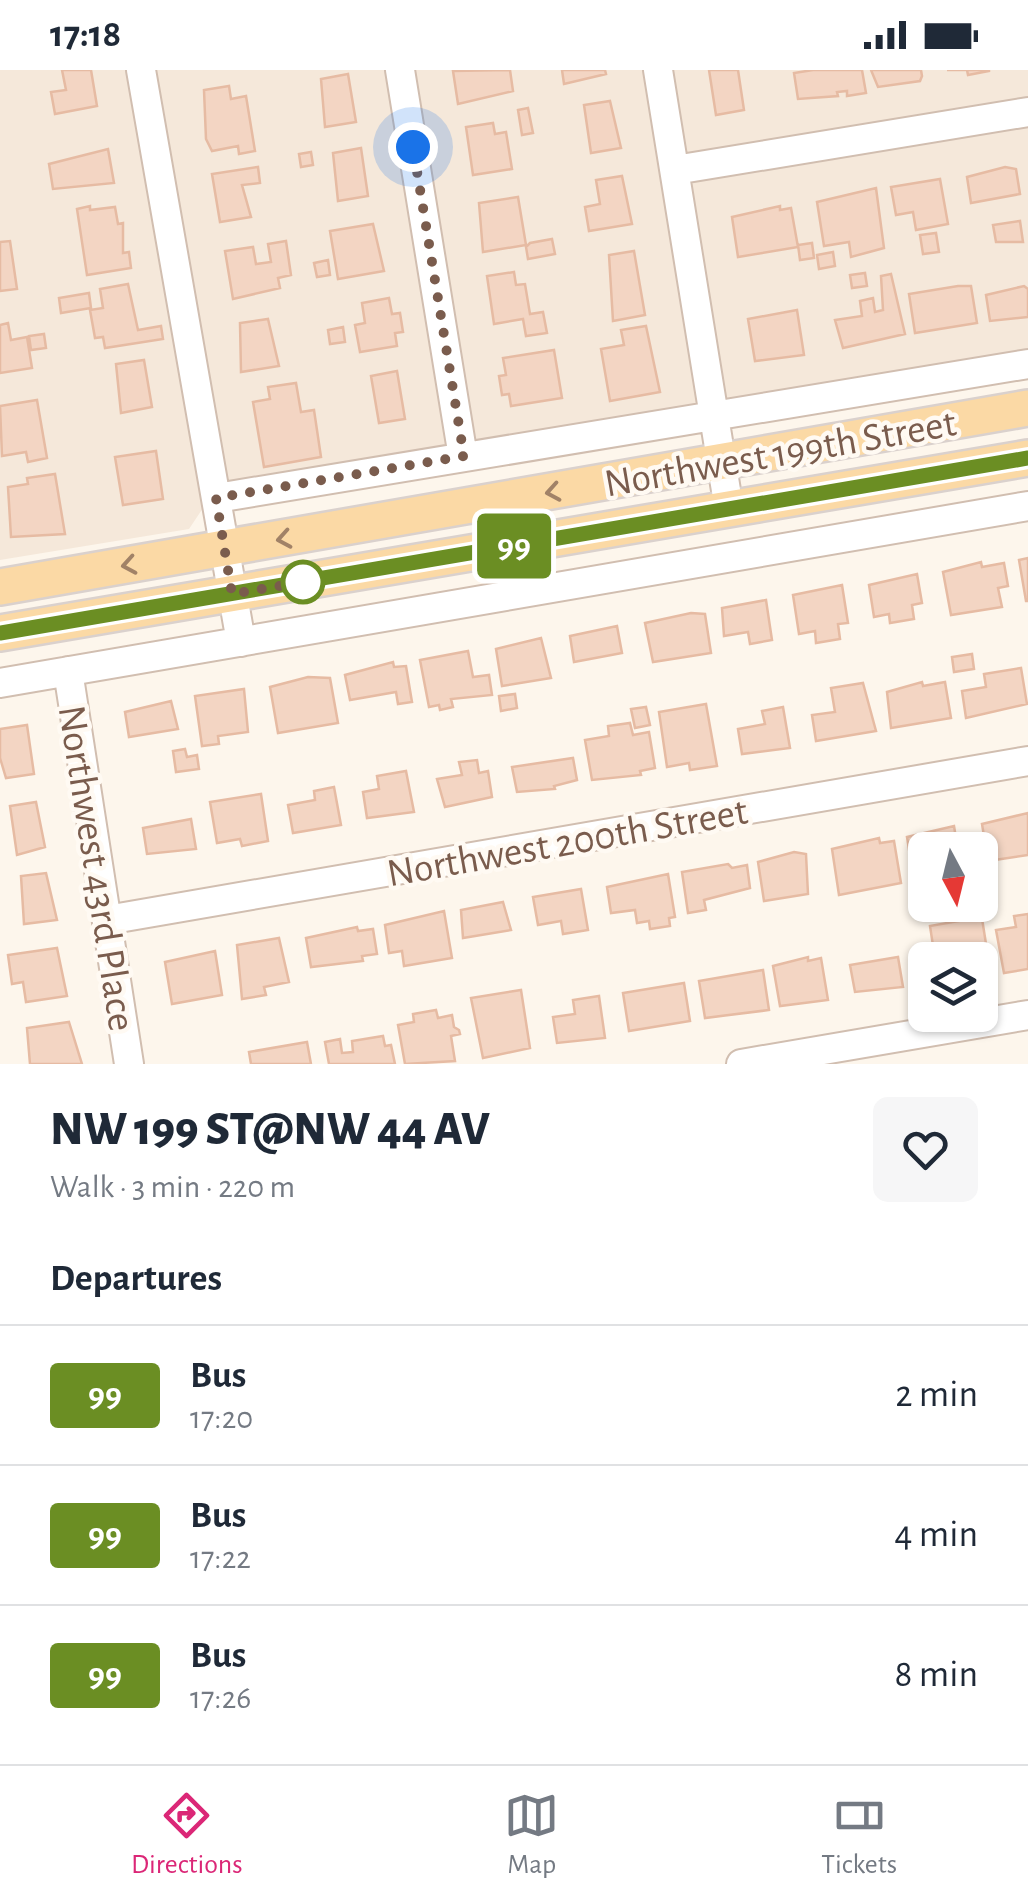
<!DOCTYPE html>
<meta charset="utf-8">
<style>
:root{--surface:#fff;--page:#f6f6f7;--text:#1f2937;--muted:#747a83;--line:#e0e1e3;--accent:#db2777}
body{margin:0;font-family:"Alegreya Sans",sans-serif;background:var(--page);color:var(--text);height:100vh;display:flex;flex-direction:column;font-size:38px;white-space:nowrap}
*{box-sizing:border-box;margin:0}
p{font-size:32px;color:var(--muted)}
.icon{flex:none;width:55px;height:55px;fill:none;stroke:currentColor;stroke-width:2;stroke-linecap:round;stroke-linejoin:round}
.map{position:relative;height:994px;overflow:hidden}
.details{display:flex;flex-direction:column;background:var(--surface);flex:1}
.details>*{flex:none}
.badge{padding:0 20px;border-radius:8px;font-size:35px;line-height:65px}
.needle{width:65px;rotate:173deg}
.fabs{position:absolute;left:908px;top:762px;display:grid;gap:20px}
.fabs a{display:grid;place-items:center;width:90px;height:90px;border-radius:15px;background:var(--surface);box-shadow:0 2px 8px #0004;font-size:50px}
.you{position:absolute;width:50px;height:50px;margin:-25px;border:8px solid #fff;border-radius:50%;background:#1a73e8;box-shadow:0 0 0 15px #1a73e833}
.map>.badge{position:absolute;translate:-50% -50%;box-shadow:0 0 0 5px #fff}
h2{padding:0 50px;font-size:38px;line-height:90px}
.round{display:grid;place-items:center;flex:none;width:105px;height:105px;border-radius:15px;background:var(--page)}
.headline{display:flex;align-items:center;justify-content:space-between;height:170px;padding:0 50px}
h1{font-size:48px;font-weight:800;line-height:75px}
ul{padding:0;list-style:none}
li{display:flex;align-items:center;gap:30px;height:140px;padding:0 50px;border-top:2px solid var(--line)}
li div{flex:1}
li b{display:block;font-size:38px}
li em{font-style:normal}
li .badge{min-width:110px;font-weight:700;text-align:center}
.status{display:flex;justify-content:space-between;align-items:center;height:70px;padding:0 50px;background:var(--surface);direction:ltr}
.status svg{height:28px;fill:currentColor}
.dock{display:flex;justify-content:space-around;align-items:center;height:140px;border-top:2px solid var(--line);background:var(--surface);font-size:28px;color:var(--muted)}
.dock a{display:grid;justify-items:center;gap:5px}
.dock .active{color:var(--accent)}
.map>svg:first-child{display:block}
.residential{fill:#f5e8da}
.building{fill:#f3d5c3;stroke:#e6bba3;stroke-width:2.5}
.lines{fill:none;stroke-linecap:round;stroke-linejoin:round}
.minor-casing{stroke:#d1beb0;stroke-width:32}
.major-casing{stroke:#dad1cd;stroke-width:40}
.minor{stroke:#fff;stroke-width:28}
.major{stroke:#fbd9a5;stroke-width:35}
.oneway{stroke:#a18267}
.line-casing{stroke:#fff;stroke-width:22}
.line{stroke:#6b8e23;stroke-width:15}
.walk{stroke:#7a5c4d;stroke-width:10;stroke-dasharray:0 18}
.stop-dot{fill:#fff;stroke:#6b8e23;stroke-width:5}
.labels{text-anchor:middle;stroke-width:9;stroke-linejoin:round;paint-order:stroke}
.street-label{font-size:40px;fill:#7a5c4d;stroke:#fffaf3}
</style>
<div class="status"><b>17:18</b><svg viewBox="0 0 49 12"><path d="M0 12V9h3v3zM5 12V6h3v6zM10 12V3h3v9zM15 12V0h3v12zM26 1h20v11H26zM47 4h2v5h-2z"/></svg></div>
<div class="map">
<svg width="1028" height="994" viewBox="0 0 1028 994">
<rect width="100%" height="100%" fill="#fdf6ec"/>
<path class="residential" d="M0 0H1028V281L200 421 203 438 189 459 0 490Z"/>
<path class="building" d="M62 0H91L97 36 55 44 51 22 66 20Z
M510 0 513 21 458 34 453 1Z
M562 0H605L606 4 564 14Z
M709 0H738L744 40 716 45Z
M813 0H862L866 23 847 26V21L837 22 838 26 798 29 794 3Z
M871 0H921L922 6 920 11 878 17Z
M947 0H989V1L968 5 967 0Z
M348 4 356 52 325 57 321 9Z
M229 16 231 29 246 26 255 81 239 84 238 76 212 81 206 69 204 20Z
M610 31 621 78 591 83 584 35Z
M528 38 533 63 522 65 518 40Z
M493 53 495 64 506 62 512 99 473 105 466 57Z
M361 78 368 126 338 131 333 83Z
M108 79 114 113 53 119 49 94Z
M311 82 313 95 301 97 299 84Z
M258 97 260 113 242 115 251 147 220 152 212 104Z
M1005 97 1016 99 1020 124 971 133 967 107Z
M622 106 632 154 589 161 585 137 600 134 596 110Z
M940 109 948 154 916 160 913 142 896 145 891 117Z
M876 118 884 178 851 187 849 172 824 176 817 132Z
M518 127 526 175 483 182 479 133Z
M90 136V140L115 137 118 154 123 153V183L129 182 131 198 87 205 77 139Z
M780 136V140L791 138 798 177 738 187 732 147Z
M1020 151 1023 172H996L993 155Z
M373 154 384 201 338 209 330 161Z
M936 163 939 182 923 184 920 165Z
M552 169 555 184 528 189 526 177 530 173Z
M10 171 17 219 0 221V172Z
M286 171 291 205 278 208 280 218 233 229 225 181 253 177 256 194 271 192 268 174Z
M812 173 814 188 800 190 798 175Z
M634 181 645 245 613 251 609 185Z
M833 182 835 196 819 199 817 185Z
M328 190 330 205 317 207 314 193Z
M514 202 516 215 525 214 530 244 543 242 547 263 526 266 523 249 494 254 487 206Z
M865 203 867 216 852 218 850 205Z
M891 204 905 264 843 278 835 250 862 246 860 231 873 228 875 242 883 240 881 206Z
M128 214 138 260 161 256 163 269 105 278 103 267 95 268 90 240 103 238 100 219Z
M958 216H971L977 253 915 263 909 224Z
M1024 216 1028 219V247L990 251 986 225Z
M89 223 91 238 61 243 59 228Z
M389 228 392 244 400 243 403 262 395 263 397 276 360 282 355 255 365 253 362 233Z
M797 240 804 285 755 291 748 249Z
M268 249 279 296 241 302 240 253Z
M8 253 11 270 27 267 32 298 0 303V255Z
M646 256 660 322 610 331 601 279 624 275 621 260Z
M343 257 345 272 330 274 328 260Z
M44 264 46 278 31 280 29 266Z
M554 280 562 328 511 336 509 324 502 325 499 306 506 305 503 288Z
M144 290 152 337 121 343 116 294Z
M397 301 405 349 379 353 371 306Z
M296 313 301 342 314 340 321 387 264 397 253 332 270 329 268 317Z
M37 330 47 388 28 392 26 382 2 386 0 336Z
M156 381 163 429 123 435 115 387Z
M55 404 65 464 11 467 8 417 28 414 27 408Z
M1028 488V531H1026L1019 490Z
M981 492 982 497 1004 493 1008 516 998 518 1002 537 951 545 943 502Z
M917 504 922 533 912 535 914 549 890 553 889 544 874 547 869 515Z
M842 515 848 553 838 554 840 569 816 573 815 561 799 564 793 525Z
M766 530 772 570 750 574 748 562 724 566 722 538Z
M691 543 705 544 711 583 653 592 645 553Z
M617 556 622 583 574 592 570 566Z
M541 568 551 608 502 616 496 579Z
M468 581 473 607 489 605 492 625 451 629 453 637 440 640 439 635 429 637 420 590Z
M972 584 974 599 954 602 952 587Z
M393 592 394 597 406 596 412 632 398 634 396 622 350 630 345 605Z
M1021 598 1027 634 966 648 962 621 986 617 984 604Z
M308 607 330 608 338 653 278 663 270 617Z
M922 612 923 616 945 612 951 648 891 658 887 622Z
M863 613 876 661 816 671 812 645 835 642 831 618Z
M244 619 248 662 218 666 219 674 202 676 195 626Z
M515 624 517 638 501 641 499 626Z
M171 631 178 659 129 667 125 642Z
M706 634 717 696 690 700 689 693 667 697 659 642Z
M646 637 650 655 635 658 631 639Z
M783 637 790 678 742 684 738 659 765 654 762 641Z
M630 653 633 665 649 662 655 698 640 701 641 705 592 710 585 670 609 666 608 656Z
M27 655 34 704 6 708 0 688V659Z
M185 679 187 687 197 685 199 699 176 702 173 681Z
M573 688 577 710 554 716 555 719 517 722 512 697Z
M477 690 479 703 488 701 492 727 445 737 437 709 462 705 459 692Z
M406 701 414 742 367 748 363 722 379 719 377 706Z
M334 717 341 755 293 763 288 735 315 730 314 721Z
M261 724 268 771 242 776 240 769 217 773 210 732Z
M36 732 45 777 17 785 10 736Z
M1028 743V785L988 791 982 754Z
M191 749 196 779 147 784 143 758Z
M954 756 958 780H925V790L911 792 907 767Z
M879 768 880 773 894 771 901 813 839 825 832 779Z
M794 782 806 784 808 824 764 831 758 792Z
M728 794 732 798 747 795 750 818 704 830 706 840 688 843 682 802Z
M46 803 57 850 24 854 21 806Z
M668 804 675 847 669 848 670 856 650 859 649 851 637 853 635 840 611 843 607 817Z
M581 819 588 860 563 864 561 851 538 855 533 827Z
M503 832 511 860 463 868 461 840Z
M980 836 990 899 980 901V890H925L924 884 934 882 930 856 970 849 968 838Z
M444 841 452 888 404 896 402 881 389 883 385 855Z
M1028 844V899L1004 903 996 860 1016 857 1014 846Z
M357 857 358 861 373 859 377 884 362 886 363 891 311 897 306 868Z
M279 868 289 912 264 917 266 925 242 929 237 875Z
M57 878 67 926 26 932 23 912 12 914 8 885Z
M215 881 222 925 172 934 165 892Z
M808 887V891L821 888 828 930 780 936 773 896Z
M898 887 903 917 855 922 850 895Z
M763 900 769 940 705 948 699 911Z
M684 913 690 951 629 961 623 923Z
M521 920 530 978 483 988 471 928Z
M599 926 605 968 557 973 553 947 575 944 573 930Z
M436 940 438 948 452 945 454 957 459 960 460 964 451 966 455 991 405 994 398 955 414 952 413 944Z
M69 952 82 994H30L27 958Z
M383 966 385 976 391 975 395 994H329L325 972 340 969 342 983 353 982 352 971Z
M307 972 311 994H251L249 982Z"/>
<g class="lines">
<defs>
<path id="minor" d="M141 0 241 572
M400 0 463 387
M658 0 729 439
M675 100 1028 42
M217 428 1028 294
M68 601 129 994
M0 613 1028 436
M107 850 1028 691
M741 994 1028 945"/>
<path id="major" d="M0 517 1028 338
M0 563 1028 388"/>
</defs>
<use href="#minor" class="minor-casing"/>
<use href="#major" class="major-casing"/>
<use href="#minor" class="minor"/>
<use href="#major" class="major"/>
</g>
<defs><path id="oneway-chevron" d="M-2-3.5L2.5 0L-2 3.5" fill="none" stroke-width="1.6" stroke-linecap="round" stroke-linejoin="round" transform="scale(2.5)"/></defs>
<g class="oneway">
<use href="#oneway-chevron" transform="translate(553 422) rotate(170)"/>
<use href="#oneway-chevron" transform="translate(284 469) rotate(170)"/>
<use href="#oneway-chevron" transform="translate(129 495) rotate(170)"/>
</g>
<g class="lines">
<defs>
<path id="line" d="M0 563 1028 388"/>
</defs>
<use href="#line" class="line-casing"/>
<use href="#line" class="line"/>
<path class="walk" d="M303 512 309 511 232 524 216 428 464 386 413 77"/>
</g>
<circle class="stop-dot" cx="303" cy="512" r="20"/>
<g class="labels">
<g class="street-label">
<text transform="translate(780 382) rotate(-10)" y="14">Northwest 199th Street</text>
<text transform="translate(567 771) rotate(-10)" y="14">Northwest 200th Street</text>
<text transform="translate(98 798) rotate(81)" y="14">Northwest 43rd Place</text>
</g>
</g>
</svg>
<div class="fabs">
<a><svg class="needle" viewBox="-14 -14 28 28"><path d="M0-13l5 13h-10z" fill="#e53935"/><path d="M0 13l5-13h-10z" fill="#747a83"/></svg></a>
<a><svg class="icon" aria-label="layers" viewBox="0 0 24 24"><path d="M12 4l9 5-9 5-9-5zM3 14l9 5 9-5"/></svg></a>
</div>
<div class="you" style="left:413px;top:77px"></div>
<b class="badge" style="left:514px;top:476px;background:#6b8e23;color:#fff">99</b>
</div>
<section class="details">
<div class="headline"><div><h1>NW 199 ST@NW 44 AV</h1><p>Walk · 3 min · 220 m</p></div><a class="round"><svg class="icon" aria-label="heart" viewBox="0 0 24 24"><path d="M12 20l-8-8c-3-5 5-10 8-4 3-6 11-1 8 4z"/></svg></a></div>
<h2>Departures</h2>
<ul>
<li><span class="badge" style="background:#6b8e23;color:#fff">99</span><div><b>Bus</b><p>17:20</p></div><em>2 min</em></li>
<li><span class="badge" style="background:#6b8e23;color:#fff">99</span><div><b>Bus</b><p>17:22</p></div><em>4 min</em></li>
<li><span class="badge" style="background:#6b8e23;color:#fff">99</span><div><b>Bus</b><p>17:26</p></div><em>8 min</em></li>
</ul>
</section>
<nav class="dock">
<a class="active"><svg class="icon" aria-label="directions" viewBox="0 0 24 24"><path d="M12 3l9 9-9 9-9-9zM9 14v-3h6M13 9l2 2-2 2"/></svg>Directions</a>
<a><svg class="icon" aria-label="map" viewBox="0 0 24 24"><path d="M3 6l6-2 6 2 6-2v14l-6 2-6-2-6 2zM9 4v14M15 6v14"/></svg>Map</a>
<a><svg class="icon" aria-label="tickets" viewBox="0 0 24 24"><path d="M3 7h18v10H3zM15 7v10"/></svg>Tickets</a>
</nav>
